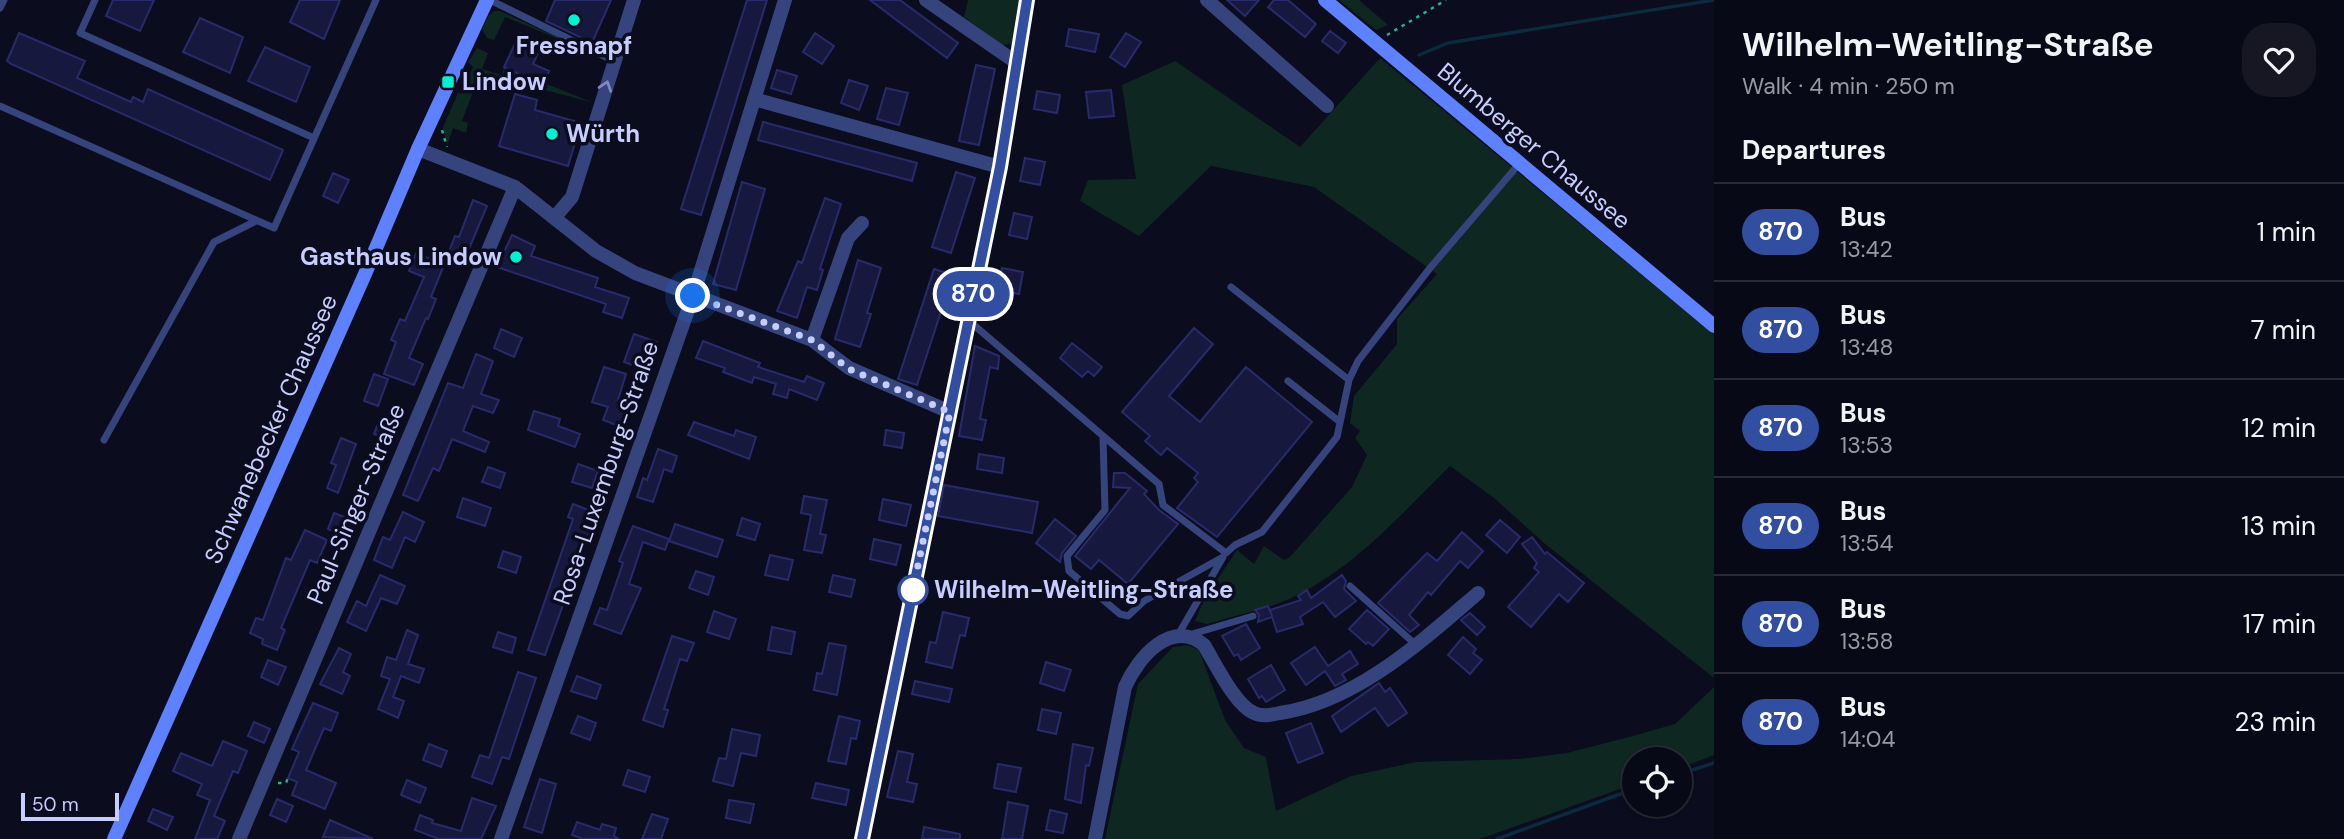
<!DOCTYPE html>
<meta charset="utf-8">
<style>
:root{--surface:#080916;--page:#161723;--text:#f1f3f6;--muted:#989aa1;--line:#292a35}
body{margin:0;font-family:"DM Sans",sans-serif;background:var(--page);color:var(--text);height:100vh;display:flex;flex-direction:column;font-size:26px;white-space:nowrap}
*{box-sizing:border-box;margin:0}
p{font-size:23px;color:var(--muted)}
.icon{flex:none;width:38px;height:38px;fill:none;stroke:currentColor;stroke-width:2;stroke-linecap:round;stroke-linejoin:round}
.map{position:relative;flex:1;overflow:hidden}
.details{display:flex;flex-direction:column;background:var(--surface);width:630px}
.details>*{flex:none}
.badge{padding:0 14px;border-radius:23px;font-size:24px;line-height:46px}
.fabs{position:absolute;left:1622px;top:747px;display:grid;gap:14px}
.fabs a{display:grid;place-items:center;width:70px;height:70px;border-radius:50%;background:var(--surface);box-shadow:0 2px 5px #0004,0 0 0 2px var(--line);font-size:35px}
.scale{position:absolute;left:21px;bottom:18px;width:98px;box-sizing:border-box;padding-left:7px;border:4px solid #c7ceff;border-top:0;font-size:19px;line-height:24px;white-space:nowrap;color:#c7ceff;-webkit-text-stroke:5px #0b0c1d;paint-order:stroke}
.you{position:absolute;width:35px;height:35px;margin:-18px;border:5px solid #fff;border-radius:50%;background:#1a73e8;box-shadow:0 0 0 10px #1a73e833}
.map>.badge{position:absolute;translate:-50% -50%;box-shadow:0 0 0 4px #fff}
h2{padding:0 28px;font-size:26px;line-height:63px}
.round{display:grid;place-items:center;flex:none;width:74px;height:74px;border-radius:28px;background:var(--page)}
.headline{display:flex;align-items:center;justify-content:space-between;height:119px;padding:0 28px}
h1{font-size:33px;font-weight:700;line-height:52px}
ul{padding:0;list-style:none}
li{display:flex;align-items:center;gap:21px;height:98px;padding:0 28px;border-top:2px solid var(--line)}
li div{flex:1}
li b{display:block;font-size:26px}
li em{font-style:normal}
li .badge{min-width:77px;font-weight:700;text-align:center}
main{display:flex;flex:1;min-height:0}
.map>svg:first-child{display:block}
.green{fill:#0e2720}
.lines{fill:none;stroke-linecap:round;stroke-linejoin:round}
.stream{stroke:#0a2a3e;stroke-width:3.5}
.building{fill:#17183e;stroke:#282b6b;stroke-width:2}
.path{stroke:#2ab088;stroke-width:2.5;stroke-dasharray:3.5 5;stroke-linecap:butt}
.service{stroke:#35447d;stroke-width:7}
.minor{stroke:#35447d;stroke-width:14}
.secondary{stroke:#5e81ff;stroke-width:14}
.oneway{stroke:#7e89be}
.line-casing{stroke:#fff;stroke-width:16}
.line{stroke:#324ea1;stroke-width:10}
.walk{stroke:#c7ceff;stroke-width:7;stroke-dasharray:0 12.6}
.poi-dot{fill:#00f2d1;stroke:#0b0c1d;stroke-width:2.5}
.stop-dot{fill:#fff;stroke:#324ea1;stroke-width:3.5}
.labels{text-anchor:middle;stroke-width:7;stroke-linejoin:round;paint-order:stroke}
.poi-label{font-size:24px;font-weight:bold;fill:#c7ceff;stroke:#0b0c1d;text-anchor:start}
.street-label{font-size:24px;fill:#c7ceff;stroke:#0b0c1d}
.stop-label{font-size:24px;font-weight:bold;fill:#c7ceff;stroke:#0b0c1d;text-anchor:start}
</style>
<main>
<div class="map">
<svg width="1714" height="839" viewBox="0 0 1714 839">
<rect width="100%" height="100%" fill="#0b0c1d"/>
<path class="green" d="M968 0H1022L1014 44 1002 45 964 17Z
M1339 0H1359L1388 25 1376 30Z
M494 11H500L588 51 505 17 494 40 487 38 482 29 489 15Z
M477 48 488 53 482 69 502 75 504 67 594 103 480 73 462 121 468 123 466 133 453 128 447 145 443 127 458 93 462 94 473 67 468 62Z
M1380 58 1714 335V678L1544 543 1494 498 1450 466C1402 513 1352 571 1289 599 1264 610 1233 616 1207 624L1195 621 1205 598 1237 550 1254 564 1264 546 1284 560 1290 557 1352 487 1367 455 1355 438 1360 431 1350 423 1354 396 1397 344V319L1437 274 1314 187 1211 166 1139 236 1080 201 1088 180 1136 179 1122 85 1175 61 1300 147Z
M1188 645 1199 650 1225 720 1244 748 1266 757 1276 811 1351 776 1416 762 1520 759 1567 753 1633 736 1675 724 1714 687V755L1680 768V760H1634V784L1480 839H1105L1138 684 1173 647Z"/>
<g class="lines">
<path class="stream" d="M1419 55 1448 43 1714 0
M1680 774 1714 763
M1497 839 1634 789"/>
</g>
<path class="building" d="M113 0H154L140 31 106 16Z
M300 0H340L324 39 290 22Z
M555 0H611L592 43 546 21Z
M747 0H767L701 215 681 209Z
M870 0H900L958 43 947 58Z
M1227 0H1259L1245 16Z
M1274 0H1288L1316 24 1305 37 1268 7Z
M200 18 243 37 230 73 183 52Z
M1069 29 1099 34 1095 52 1066 46Z
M1330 31 1346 43 1338 53 1322 41Z
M19 33 85 61 77 78 131 102 133 97 143 102 148 89 283 150 270 180 11 64 7 61Z
M520 33 543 43 533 64 549 71 543 85 504 67Z
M815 33 834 46 822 64 803 52Z
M1126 33 1141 42 1125 67 1110 57Z
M265 47 310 67 296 102 248 81Z
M976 65 995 69 979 145 959 141Z
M777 70 797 76 791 94 771 88Z
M849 80 868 86 859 110 841 103Z
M886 88 908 93 899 125 877 119Z
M1111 90 1114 116 1089 118 1086 92Z
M1037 91 1060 95 1057 113 1034 109Z
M515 94 537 100 535 110 581 123 568 166 499 146Z
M763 122 917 163 912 181 758 140Z
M1025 158 1045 162 1040 185 1020 181Z
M956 172 975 178 951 253 932 247Z
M333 173 349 180 338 203 323 196Z
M742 182 765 189 736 290 713 284Z
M825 198 841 204 820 269 823 270 817 290 807 287 797 318 777 311 798 261 802 263Z
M473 200 487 206 464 261 448 254 455 236 459 237Z
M1014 213 1032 217 1027 239 1009 235Z
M512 235 535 246 531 256 598 278 595 287 629 298 622 318 603 312 606 304 497 267Z
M416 253 444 265 431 297 436 299 428 319 426 318 409 358 423 364 414 385 384 374 396 342 391 340 400 319 405 321 424 277 409 271Z
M858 260 881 268 867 313 871 314 860 347 835 339Z
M1002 268 1023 272 1019 294 998 290Z
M934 269 953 275 917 385 898 379Z
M1194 328 1213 344 1169 396 1200 422 1246 367 1312 422 1217 537 1177 508 1198 482 1194 478 1198 473 1167 448 1161 455 1145 441 1150 436 1122 412Z
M501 329 522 338 514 357 494 348Z
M634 334 657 342 646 370 624 362Z
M703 341 760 363 758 367 804 382 807 376 824 383 817 400 789 389 787 398 773 394 776 384 754 377 752 383 723 372 725 368 696 358Z
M1072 343 1102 367 1094 376 1088 371 1082 377 1060 358Z
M975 346 999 356 998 369 990 367 980 419 986 420 982 440 959 436Z
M476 354 493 361 481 394 499 400 493 413 473 406 463 431 489 442 485 452 452 439 439 471 433 468 418 501 403 495 448 383 463 388Z
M604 367 626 374 618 400 631 405 626 429 603 420 608 407 592 402Z
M374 374 388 379 378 406 364 401Z
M534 411 560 419 558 426 580 434 575 447 528 430Z
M380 418 397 425 391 441 374 434Z
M694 422 734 436 736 430 756 437 749 459 688 435Z
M886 430 904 433 902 448 884 445Z
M341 438 356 444 338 493 327 488 336 465 331 463Z
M658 449 677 456 672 472 664 469 653 502 637 497 643 478 647 480Z
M979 454 1004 458 1002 473 977 469Z
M578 464 598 471 592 488 572 482Z
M488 467 505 473 500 488 482 482Z
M1114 473H1125L1147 491 1144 494 1159 510 1178 524 1128 584 1099 560 1091 569 1075 556 1130 488 1113 487Z
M944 485 1038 502 1032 533 938 516Z
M804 496 827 500 820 534 826 535 822 553 804 550 811 515 801 513Z
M463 498 491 508 485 526 457 517Z
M883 499 911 505 906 526 879 520Z
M573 504 596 513 545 655 528 650 573 519 568 517Z
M403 512 424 522 415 542 405 537 392 568 374 560 383 537 390 540Z
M334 513 352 520 345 536 328 529Z
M742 518 760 524 755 540 737 535Z
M1055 519 1076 536 1062 553 1060 562 1036 543Z
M1500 520 1520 537 1507 553 1486 535Z
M675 524 723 540 717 557 669 541Z
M633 526 669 539 665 550 643 542 629 584 641 588 621 634 594 624 600 608 607 610 623 563 619 561Z
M305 530 327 540 317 563 310 560 281 628 285 630 277 650 262 644 263 639 250 633 256 618 263 620 286 558 291 560Z
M1462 532 1483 551 1468 568 1460 561 1431 595 1428 592 1409 615 1419 625 1410 632 1378 603 1427 553 1437 561Z
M1532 537 1545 554 1547 552 1584 583 1568 602 1559 594 1531 627 1508 607 1539 572 1534 568 1537 563 1522 544Z
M874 539 901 545 896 565 870 559Z
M503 551 521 557 516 573 498 567Z
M770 555 793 560 788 580 765 575Z
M696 571 714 577 708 595 689 588Z
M380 575 405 586 397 604 381 598 366 631 347 622 357 601 366 606Z
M833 575 855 580 851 597 829 592Z
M1342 575 1346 581 1344 589 1356 601 1335 617 1323 602 1300 617 1303 624 1277 632 1272 617 1258 622 1259 615 1255 610 1268 606 1272 616 1270 610 1301 600 1298 596 1307 590 1311 598Z
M1367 610 1389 629 1373 646 1368 642 1366 644 1349 629Z
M714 611 736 619 729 639 707 632Z
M943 612 969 618 965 636 960 635 952 668 926 662 930 642 936 643Z
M1470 613 1485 627 1477 635 1461 620Z
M1246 624 1260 648 1241 660 1238 654 1234 656 1222 636Z
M772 627 795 632 791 654 768 650Z
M407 630 418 635 408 664 424 669 419 683 401 676 393 697 404 701 398 718 378 709 390 679 381 676 387 657 396 660Z
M498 632 516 638 512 653 493 647Z
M672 636 694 643 687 661 680 659 664 709 668 710 663 727 643 720Z
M1463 637 1476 649 1473 653 1482 660 1470 674 1448 655Z
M829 643 846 646 837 695 814 690 817 673 822 674Z
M1315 647 1328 666 1350 651 1358 664 1342 674 1346 680 1335 686 1325 671 1306 685 1291 663Z
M339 648 351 654 343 672 350 676 342 694 320 684Z
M268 660 286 667 278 685 261 677Z
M1046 662 1071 670 1064 691 1040 683Z
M1271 665 1285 690 1266 702 1262 696 1259 698 1248 679Z
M518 672 536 678 509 759 502 757 492 784 472 777 480 755 489 758Z
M577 676 601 685 596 699 571 691Z
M915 681 952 689 949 702 912 694Z
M1379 683 1385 692 1390 688 1407 713 1388 726 1375 708 1341 732 1332 716Z
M313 703 338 713 331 731 324 728 306 770 336 783 325 809 292 795 297 782 288 778 299 752 292 749Z
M1042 709 1061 713 1056 734 1038 730Z
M578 716 596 723 590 740 571 733Z
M839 716 860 721 856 739 851 738 846 764 828 761Z
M254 722 270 729 264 743 248 736Z
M1311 723 1323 753 1298 763 1286 733Z
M732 729 760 735 756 756 741 753 733 786 713 781 719 758 726 759Z
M223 741 247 751 238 773 233 771 214 816 225 821 217 839H195L210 800 197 795 202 784 173 771 181 753 212 766Z
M429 744 447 751 441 767 423 760Z
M1073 744 1093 748 1089 766 1086 765 1081 803 1065 799Z
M898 751 913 754 907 782 917 784 913 802 887 797Z
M998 764 1021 768 1016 792 994 788Z
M628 770 650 777 645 792 623 785Z
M540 779 556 784 542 833 524 827Z
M407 780 426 788 420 803 401 795Z
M816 783 849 790 846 805 812 798Z
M472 798 496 806 481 839H439L415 830 420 815 433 820 432 823 461 831Z
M277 799 293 806 286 822 270 815Z
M729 800 754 804 750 823 726 818Z
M1008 802 1028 806 1022 839H1002Z
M153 809 173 817 167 830 148 821Z
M1050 810 1067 814 1063 833 1046 830Z
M652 814 668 819 661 839H642Z
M330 820 373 839 323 837Z
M577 822 600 830 602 824 616 828 614 836 619 839H583L572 835Z
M924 827 960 834V839H922Z"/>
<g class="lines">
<path class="path" d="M1387 35 1446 0
M442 130 447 147
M278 783H286L288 778"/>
<path class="service" d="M95 0 80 33 314 138
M490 0 614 61
M0 8 4 0
M0 106 274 228 376 0
M1231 287 1349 380
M968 320 1159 484 1163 505 1226 553 1235 545 1262 532 1337 437 1349 380 1358 361 1430 268 1519 164
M1288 381 1340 422
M1103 437 1105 510 1067 556 1069 571 1120 614 1128 616 1144 601 1223 557
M104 440 214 242 256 221
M1350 586 1415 644
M1178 635 1223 557
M1189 635 1253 616"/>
<path class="minor" d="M926 0 1017 63
M1207 0 1327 106
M754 99 1000 167
M418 149 515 187 596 251 635 273 812 340 849 368 950 412
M555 217 572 197 634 0
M812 340 848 238 862 223
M239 839 515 187
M501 839 693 296 785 0
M862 839 1000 167 1027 0
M1095 839 1125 687C1138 657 1172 618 1204 645 1215 663 1235 705 1254 713 1262 717 1271 715 1280 713 1356 702 1422 641 1478 593"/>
<path class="secondary" d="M1325 0 1714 326
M114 839 365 274 418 149 487 0"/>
</g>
<defs><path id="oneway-chevron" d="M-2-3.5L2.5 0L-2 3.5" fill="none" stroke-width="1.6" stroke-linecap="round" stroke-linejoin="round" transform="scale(1.75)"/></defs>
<use class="oneway" href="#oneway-chevron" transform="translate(606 86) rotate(-72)"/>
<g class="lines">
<defs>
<path id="line" d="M862 839 1000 167 1027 0"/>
</defs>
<use href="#line" class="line-casing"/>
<use href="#line" class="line"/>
<path class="walk" d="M693 296 812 340 849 369 950 412 911 599 913 590"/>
</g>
<g class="poi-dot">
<circle cx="574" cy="20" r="7"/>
<rect x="441" y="75" width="14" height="14" rx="3.5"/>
<circle cx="552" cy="134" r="7"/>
<circle cx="516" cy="257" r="7"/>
</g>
<circle class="stop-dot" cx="913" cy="590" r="14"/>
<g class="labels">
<g class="poi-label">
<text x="574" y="54" text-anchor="middle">Fressnapf</text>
<text x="462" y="90">Lindow</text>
<text x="566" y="142">Würth</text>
<text x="502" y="265" text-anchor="end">Gasthaus Lindow</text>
</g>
<g class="street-label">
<text transform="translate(1534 146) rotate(40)" y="8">Blumberger Chaussee</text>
<text transform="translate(271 429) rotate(-66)" y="8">Schwanebecker Chaussee</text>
<text transform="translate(606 473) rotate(-71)" y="8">Rosa-Luxemburg-Straße</text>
<text transform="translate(356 504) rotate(-67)" y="8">Paul-Singer-Straße</text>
</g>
<g class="stop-label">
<text x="934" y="598">Wilhelm-Weitling-Straße</text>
</g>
</g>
</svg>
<div class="fabs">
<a><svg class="icon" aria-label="locate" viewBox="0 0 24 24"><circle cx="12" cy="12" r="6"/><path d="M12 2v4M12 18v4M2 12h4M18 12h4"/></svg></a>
</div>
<div class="scale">50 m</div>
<div class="you" style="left:693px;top:296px"></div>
<b class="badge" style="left:973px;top:294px;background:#324ea1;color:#fff">870</b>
</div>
<section class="details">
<div class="headline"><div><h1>Wilhelm-Weitling-Straße</h1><p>Walk · 4 min · 250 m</p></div><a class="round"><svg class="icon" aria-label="heart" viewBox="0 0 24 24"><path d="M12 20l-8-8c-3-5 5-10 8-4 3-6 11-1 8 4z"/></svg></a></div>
<h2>Departures</h2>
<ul>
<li><span class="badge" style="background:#324ea1;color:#fff">870</span><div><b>Bus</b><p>13:42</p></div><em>1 min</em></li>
<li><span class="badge" style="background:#324ea1;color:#fff">870</span><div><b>Bus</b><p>13:48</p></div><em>7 min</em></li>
<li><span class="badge" style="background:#324ea1;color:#fff">870</span><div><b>Bus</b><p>13:53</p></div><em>12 min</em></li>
<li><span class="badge" style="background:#324ea1;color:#fff">870</span><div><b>Bus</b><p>13:54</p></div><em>13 min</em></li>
<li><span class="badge" style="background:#324ea1;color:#fff">870</span><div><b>Bus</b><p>13:58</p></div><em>17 min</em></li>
<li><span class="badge" style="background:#324ea1;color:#fff">870</span><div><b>Bus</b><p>14:04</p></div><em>23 min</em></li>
</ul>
</section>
</main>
